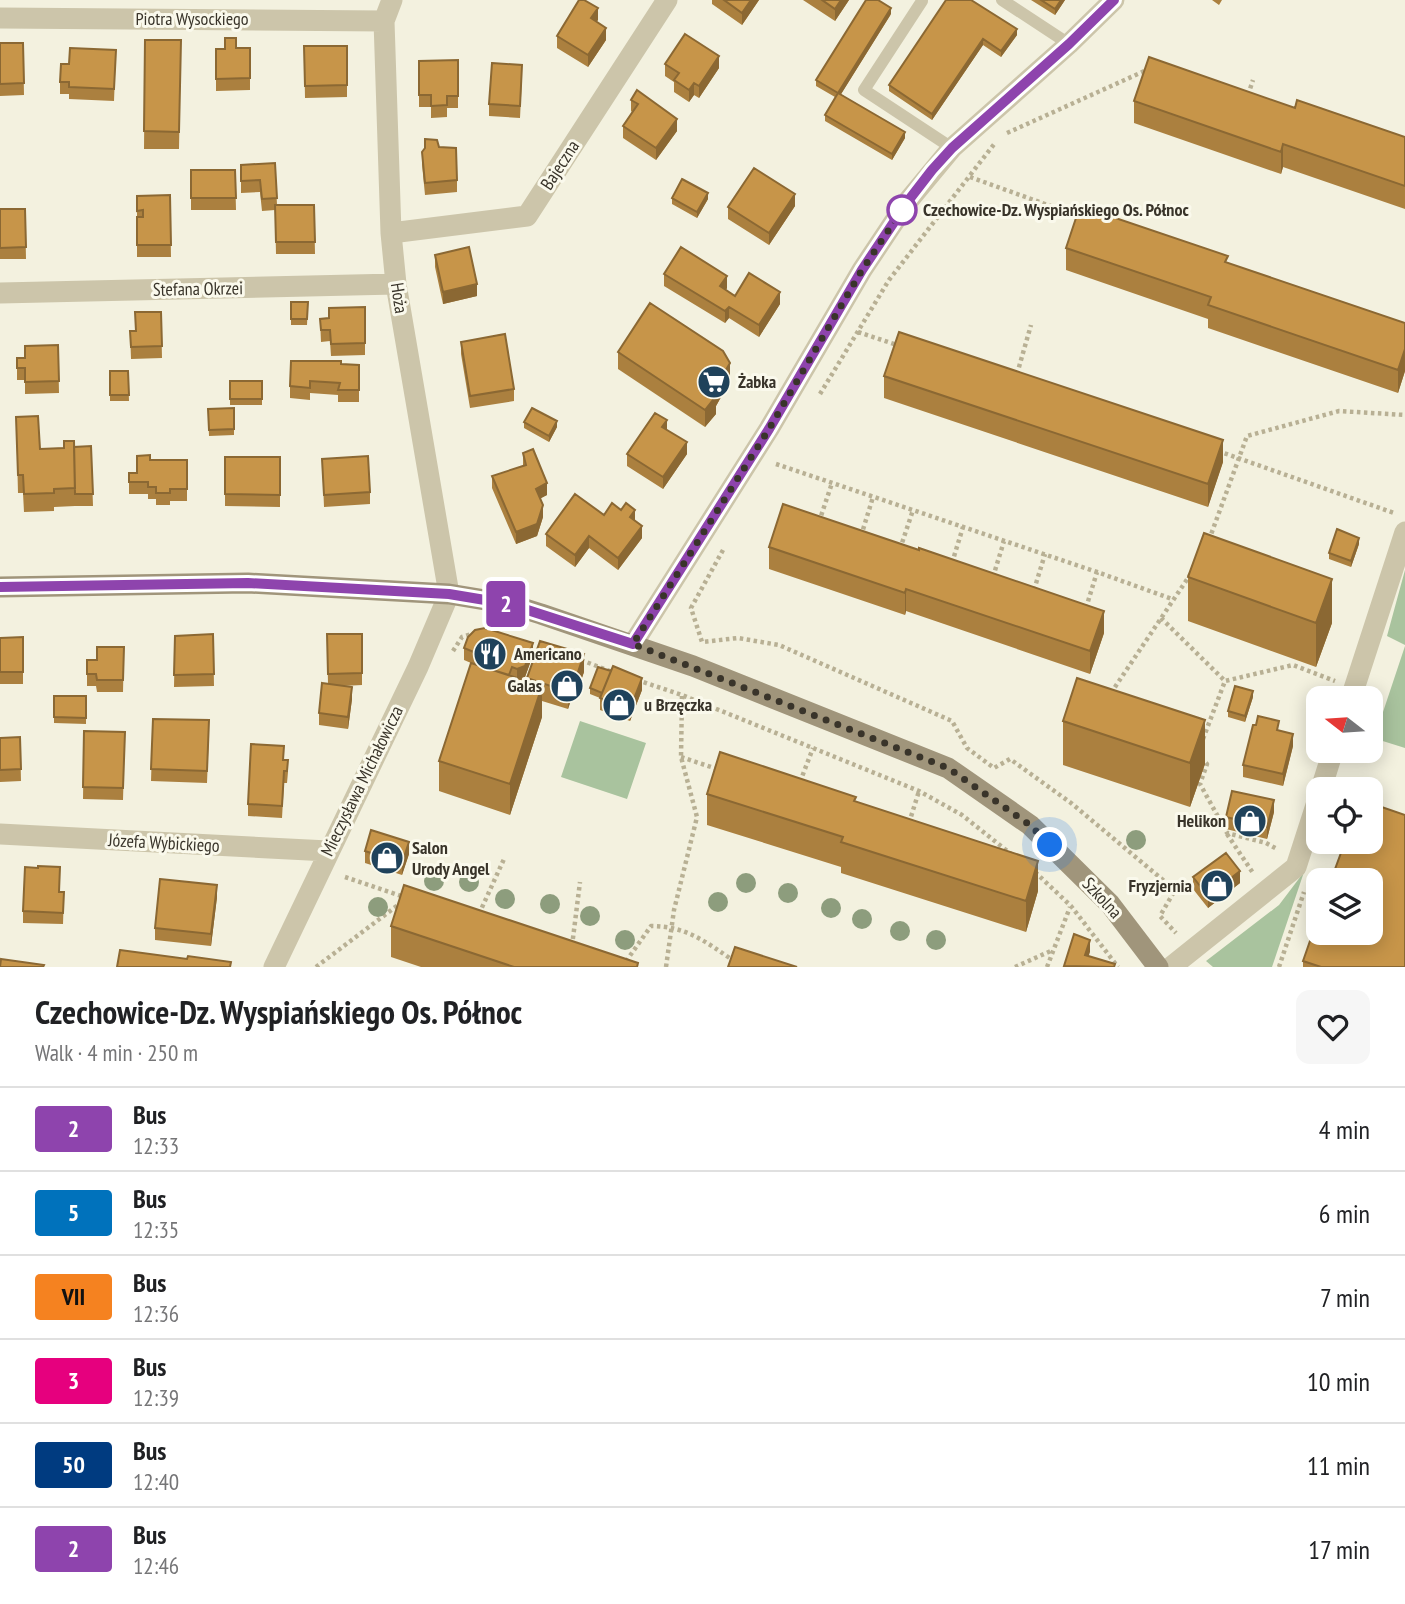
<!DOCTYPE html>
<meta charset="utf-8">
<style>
:root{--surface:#fff;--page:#f6f6f6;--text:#202124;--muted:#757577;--line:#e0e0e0}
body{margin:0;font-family:"PT Sans Narrow",sans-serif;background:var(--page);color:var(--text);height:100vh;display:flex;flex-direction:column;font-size:26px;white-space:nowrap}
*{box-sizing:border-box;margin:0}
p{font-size:23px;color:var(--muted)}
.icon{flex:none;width:38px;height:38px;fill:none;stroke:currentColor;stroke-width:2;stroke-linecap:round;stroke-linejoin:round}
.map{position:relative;height:967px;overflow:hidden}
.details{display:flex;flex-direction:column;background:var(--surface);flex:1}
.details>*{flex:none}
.badge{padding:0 14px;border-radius:5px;font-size:24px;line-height:46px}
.needle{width:46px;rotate:287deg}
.controls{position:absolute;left:1306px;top:686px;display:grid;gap:14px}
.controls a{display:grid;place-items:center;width:77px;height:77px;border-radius:14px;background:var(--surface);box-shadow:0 4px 18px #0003;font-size:35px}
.you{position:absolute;width:35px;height:35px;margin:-18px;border:5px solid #fff;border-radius:50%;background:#1a73e8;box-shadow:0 0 0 10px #1a73e833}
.map>.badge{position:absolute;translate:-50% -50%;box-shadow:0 0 0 4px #fff}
.round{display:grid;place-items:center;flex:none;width:74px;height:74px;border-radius:14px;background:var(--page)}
.headline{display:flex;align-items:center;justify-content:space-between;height:119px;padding:0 35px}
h1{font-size:33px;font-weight:800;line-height:52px}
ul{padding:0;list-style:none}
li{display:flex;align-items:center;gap:21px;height:84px;padding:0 35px;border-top:2px solid var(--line)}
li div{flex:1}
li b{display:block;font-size:26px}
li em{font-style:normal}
li .badge{min-width:77px;font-weight:700;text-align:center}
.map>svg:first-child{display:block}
.green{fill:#a9c39e}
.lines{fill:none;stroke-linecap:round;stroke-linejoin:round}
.path{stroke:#b8b094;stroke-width:4.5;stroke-dasharray:3.5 3.5;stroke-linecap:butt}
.lane{stroke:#ccc5aa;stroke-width:12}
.street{stroke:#ccc5aa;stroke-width:21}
.secondary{stroke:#a0957b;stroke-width:21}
.tree{fill:#8d9d7d}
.wall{fill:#ab803f}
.shaded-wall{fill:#8b6833}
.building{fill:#c79549;stroke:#8b6833;stroke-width:2}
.line-casing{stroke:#fff;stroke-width:16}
.line{stroke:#8e44ad;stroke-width:10}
.walk{stroke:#39342a;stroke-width:7;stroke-dasharray:0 12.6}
.stop-dot{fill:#fff;stroke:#8e44ad;stroke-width:3.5}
.labels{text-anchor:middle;stroke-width:6;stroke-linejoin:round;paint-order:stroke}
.street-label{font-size:18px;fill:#39342a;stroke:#faf9ec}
.stop-label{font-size:18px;font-weight:bold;fill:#39342a;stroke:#faf9ec;text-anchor:start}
.poi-label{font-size:18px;font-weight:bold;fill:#39342a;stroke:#faf9ec;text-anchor:start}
</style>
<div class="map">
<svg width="1405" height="967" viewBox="0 0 1405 967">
<rect width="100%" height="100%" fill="#f3f1df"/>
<path class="green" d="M1405 570V645L1387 636Z
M1405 646V748L1370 737V720L1380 721Z
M580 721 646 743 627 799 561 777Z
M1304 872 1272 967H1213L1206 961 1279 905Z"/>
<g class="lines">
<path class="path" d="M1248 95 1253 80
M1007 133 1149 69
M970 177 1081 217
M858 332 900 346
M1017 374 1031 325
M820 394 889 280 995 143
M1218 451 1394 513
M776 464 1097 572 1172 599
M819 522 832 483
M861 536 873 497
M1209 540 1247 436 1339 411 1405 415
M900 549 913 510
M723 550 691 608 702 642 738 638 779 645 952 721 967 748 994 768 1010 759 1071 803 1175 890 1160 916 1176 933
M952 563 963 527
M993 577 1004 541
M1034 590 1045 554
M1086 608 1097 572
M1161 618 1225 681
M453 651 462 637 475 633
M581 660 615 673
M637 680 682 695 919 791 962 815 1011 854
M1111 693 1192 572
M1203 739 1225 681 1293 665 1335 681
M681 757 717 769
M1201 758 1207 764 1200 784 1227 833 1266 843 1277 849
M800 782 813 748
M909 823 919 791
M1227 834 1253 873
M1035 872 1071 906 1118 967
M345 877 404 897
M479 914 504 859
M572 946 580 882
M316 967 402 902
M622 967 651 926C686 926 706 942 734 961
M666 967 674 910 697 817 681 757 682 695
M1015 967 1053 950
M1047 967 1070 907
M1279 967 1304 892"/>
<path class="lane" d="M1002 0 1069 44
M922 1 864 90 952 148"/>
<path class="street" d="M0 18 384 21
M391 233 527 216 667 0
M0 293 396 284
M633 644 769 429 862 270 908 201 952 148 1069 44 1114 0
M1351 698 1405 532
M1321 789 1333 751
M0 834 328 851
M274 967 418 667 449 594 396 284 391 233 384 21 392 0
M1171 967 1296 867 1318 799"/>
<path class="secondary" d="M0 587 248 583 449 594 509 604 541 614 693 666 948 768 1030 825 1110 904 1158 967"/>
</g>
<g class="tree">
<circle cx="1136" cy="840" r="10"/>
<circle cx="434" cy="881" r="10"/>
<circle cx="469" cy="882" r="10"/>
<circle cx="746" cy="883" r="10"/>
<circle cx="788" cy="893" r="10"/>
<circle cx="505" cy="899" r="10"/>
<circle cx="718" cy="902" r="10"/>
<circle cx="550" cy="904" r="10"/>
<circle cx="378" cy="907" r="10"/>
<circle cx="831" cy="908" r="10"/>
<circle cx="590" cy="916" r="10"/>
<circle cx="862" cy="919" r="10"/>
<circle cx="900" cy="931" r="10"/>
<circle cx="625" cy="940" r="10"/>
<circle cx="936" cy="940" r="10"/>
</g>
<path class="wall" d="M712 0H759L742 25 712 4Z
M803 0H849L835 21Z
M946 0 1017 35 1001 57 983 45 932 120 889 91V85Z
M1031 0H1065L1055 15Z
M1212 0H1222L1219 5Z
M891 14 841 94 905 138 892 160 825 121V115L835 97 816 86V80Z
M598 20 596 22 606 40 588 67 557 48V36Z
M145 40H181L179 149H144Z
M0 43H23L24 95 0 96Z
M304 46H347V97L305 98Z
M250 48V90L216 91V49Z
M116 50 114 101 69 99V94H60V82L69 64Z
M458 60V108H447V117L431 118V107H419V61Z
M665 64 719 68 699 98 694 95 689 102 674 92V82L665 76Z
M522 77 520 118 489 116V104Z
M631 100 677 131 656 160 623 138V126L632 112 631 111Z
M1134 101 1295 108 1405 137V209L1283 167 1281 174 1134 123Z
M439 147 457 180V192L425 195 422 164V152L425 148Z
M275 163 277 205H314L315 254H276L275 210 262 211 260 192 241 193V165Z
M191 170H235L236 210H191Z
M170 195 171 257H137V196Z
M672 198 708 199 697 218 672 204Z
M795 206 769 245 728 219V207Z
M0 209H25L26 259H0Z
M1066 248 1228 263 1405 323V371L1398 393 1208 328V319L1066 270Z
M435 255 477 296 443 304 435 267Z
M664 274 727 288 726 290 735 296 780 304 759 337 729 318 725 323 664 286Z
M291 302H308L307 325H291Z
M365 307V355L331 356 330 341 321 342 320 319 329 318Z
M161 312 162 358 131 359 130 331H136Z
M461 342 514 389V401L470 408 461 354Z
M58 345 59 393 25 394V380H17V358H25Z
M618 352 730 381 716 406V414L705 427 618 369Z
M341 364 359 365V402H338V395L310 393V400L290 398V386Z
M110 371H128L129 401H110Z
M884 376 1223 462 1208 507 884 398Z
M230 381H262V405H230Z
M234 408V435L209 436 208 409Z
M16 417 40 449 91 446 93 506H75V498V506L54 507V511L24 512 23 493H18Z
M524 422 557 427 549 442 524 428Z
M667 430 687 454 663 489 627 466V454Z
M523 453 547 495 540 498 543 517 537 536 516 544 492 488V476L523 466Z
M225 457H280V507L225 506Z
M322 459 370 492V504L324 507Z
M150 460H187V501H170V505H156V499H148V494H129V473H137Z
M604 515 635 521 642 538 618 570 589 548 575 567 546 546V534Z
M1359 544 1351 567 1329 559V553Z
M769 547 1104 633 1090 674 906 611 905 615 769 569Z
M1188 577 1332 623 1316 667 1188 621Z
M213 634 214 686 174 687 175 636Z
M327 634H362V685L343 686 352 699 348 729 319 725V713L328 684Z
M23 637V684H0V638Z
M124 647 123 692H97L96 686H87V660H97Z
M464 648 533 655 525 677 521 679 527 681V678L584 672 575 698 572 697 568 709 542 701V717L510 815 439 791V761L471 663 464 660Z
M590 688 642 690 630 721 600 710V698L590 694Z
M54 696H86V724L54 723Z
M1253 697 1245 722 1228 717V711Z
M153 719 209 732 207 783 151 781Z
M1063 721 1205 764 1190 807 1063 765Z
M84 731 125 732 123 800 83 799Z
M1279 731 1293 746 1283 786 1243 777V765Z
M20 737 21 781 0 782V738Z
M284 760 288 772 287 783H284L282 818 248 816V804Z
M707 794 856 802 1038 891 1026 932 841 873V867L707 825Z
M1274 812 1267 839 1226 829V817Z
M365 851 409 854 402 875 365 863Z
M1193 877 1240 883 1208 908 1193 889Z
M60 892H64L63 924 23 923V911Z
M217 897 211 946 155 940V928Z
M391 926 638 967H421L391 957Z
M1303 961 1405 967H1303Z"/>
<path class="shaded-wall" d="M751 0H759L742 25V13Z
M841 0H849L835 21V9Z
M1061 0H1065L1055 15V9Z
M598 8V20L591 30V18Z
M891 8V14L838 99V93Z
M606 28V40L588 67V55Z
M1017 29V35L1001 57V51Z
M983 39V45L932 120V114Z
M719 56V68L699 98V86Z
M694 83V95L689 102V90Z
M677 119V131L656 160V148Z
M905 132V138L892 160V154Z
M1283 144V167L1281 174V152Z
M708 193V199L697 218V212Z
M795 194V206L769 245V233Z
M727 276V288L720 298V286Z
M477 284V296L443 304V292Z
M780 292V304L759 337V325Z
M729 307V318L725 323V311Z
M1405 349V371L1398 393V370Z
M730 363V381L716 406V414L705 427V410L712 394Z
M667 420V432L662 427Z
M557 421V427L549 442V436Z
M1223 440V462L1208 507V484Z
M687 442V454L663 489V477Z
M547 483V495L536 501V489Z
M543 505V517L537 536 516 544V532Z
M635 510V522L630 517Z
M642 526V538L618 570V558Z
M589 536V548L575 567V555Z
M1359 538V544L1351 567V561Z
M1332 579V623L1316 667V623Z
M906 589V611L905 615V593Z
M1104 611V633L1090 674V651Z
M533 643V655L525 677 517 681V669Z
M584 654V672L575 698V681Z
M642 678V690L630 721V709Z
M572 680V697L568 709V692Z
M542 686V717L510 815V784Z
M352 687V699L348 729V717Z
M1253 691V697L1245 722V716Z
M1205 720V764L1190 807V763Z
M1293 734V746L1283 786V774Z
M1274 800V812L1267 839V827Z
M409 842V854L402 875V863Z
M1038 861V891L1026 932V901Z
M1240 871V883L1208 908V896Z
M217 885V897L211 946V934Z
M1090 940V952L1085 967V955Z"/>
<path class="building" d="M579 0H584L598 8 591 18 606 28 588 55 557 36Z
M724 0H751L742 13Z
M822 0H841L835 9Z
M866 0H878L891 8 838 93 816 80Z
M946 0H971L1017 29 1001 51 983 39 932 114 889 85Z
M1041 0H1061L1055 9Z
M685 34 719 56 699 86 694 83 689 90 674 80 679 73 665 64Z
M225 38H236V48H250V78L216 79V49H225Z
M145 40H181L179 132 144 131Z
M0 43H23L24 83 0 84Z
M304 46H347V85L305 86Z
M70 48 116 50 114 89 69 87V82H60L61 64H69Z
M1149 57 1295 108 1297 100 1405 137V186L1283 144 1281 152 1134 101Z
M458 60V96H447V105L431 106V95H419V61Z
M492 63 522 65 520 106 489 104Z
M637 90 677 119 656 148 623 126 638 104 631 100Z
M838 93 905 132 892 154 825 115Z
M425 139 437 140 439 147 456 148 457 180 425 183 422 152 425 148Z
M275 163 277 198 262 199 260 180 241 181V165Z
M754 168 795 194 769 233 728 207Z
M191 170H235L236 198H191Z
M682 179 708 193 697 212 672 198Z
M170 195 171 245H137V217H143V210L137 211V196Z
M275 205H314L315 242H276Z
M1080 206 1228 256 1225 262 1405 323V349L1398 370 1208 305 1211 297 1066 248Z
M0 209H25L26 247 0 248Z
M469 247 477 284 443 292 435 255Z
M681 247 727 276 720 286 735 296 749 273 780 292 759 325 729 307 725 311 664 274Z
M291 302H308L307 319H291Z
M650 303 723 351 730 363 712 394 716 396 705 410 618 352Z
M365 307V343L331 344 330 330H321L320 319 329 318V308Z
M135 312H161L162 346 131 347 130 331H136Z
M899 332 1223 440 1208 484 884 376Z
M505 334 514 389 470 396 461 342Z
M58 345 59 381 25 382V368H17V358H25V346Z
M291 361H341V364L359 365V390H338L340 383 310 381V388L290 386Z
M110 371H128L129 395H110Z
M230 381H262V399H230Z
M234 408V429L209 430 208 409Z
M532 408 557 421 549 436 524 422Z
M655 413 667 420 662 427 687 442 663 477 627 454Z
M38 416 40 449 64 448V441H74L75 488 54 489V493L24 494 23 475H18L16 417Z
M91 446 93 494H75L74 447Z
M533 449 547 483 536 489 543 505 537 524 516 532 492 476 526 465 523 453Z
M150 455V460H187V489H170V493H156V487H148V482H129V473H137V456Z
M368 456 370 492 324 495 322 459Z
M225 457H280V495L225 494Z
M575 494 604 515 612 503 621 510 626 503 635 510 630 517 642 526 618 558 589 536 575 555 546 534Z
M783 504 919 550V548L1104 611 1090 651 906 589 905 593 769 547Z
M1337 529 1359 538 1351 561 1329 553Z
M1204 533 1332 579 1316 623 1188 577Z
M485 628 533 643 525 666 517 669 512 667 509 675 483 667 488 658 464 648 468 637 475 630Z
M213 634 214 674 174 675 175 636Z
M327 634H362V673L328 674Z
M23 637V672H0V638Z
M540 641 584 654 575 681 572 680 568 692 527 678Z
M97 647H124L123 680H97L96 674H87V660H97Z
M471 663 542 686 510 784 439 761Z
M613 666 642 678 630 709 600 698Z
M598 667 611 671 602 693 590 688Z
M1077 678 1205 720 1190 763 1063 721Z
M322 683 352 687 348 717 319 713Z
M1235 686 1253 691 1245 716 1228 711Z
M54 696H86V718L54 717Z
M1258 716 1279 721 1277 730 1293 734 1283 774 1243 765 1253 725H1256Z
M153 719 209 720 207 771 151 769Z
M84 731 125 732 123 788 83 787Z
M20 737 21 769 0 770V738Z
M251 744 284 746 283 760H288L287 771H284L282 806 248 804Z
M720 752 856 797 854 801 1038 861 1026 901 841 842 843 837 707 794Z
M1232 791 1274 800 1267 827 1226 817Z
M1370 803 1405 815V967H1321L1303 961 1318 918V933H1370V880H1331L1345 842H1370Z
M371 830 409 842 402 863 365 851Z
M1226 853 1240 871 1208 896 1193 877Z
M38 866 60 867 59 892H64L63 913 23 911 25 867 38 868Z
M160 879 217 885 211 934 155 928Z
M404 885 638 963 637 967H514L391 926Z
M1074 934 1090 940 1085 955 1115 964 1114 967 1064 966Z
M735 947 797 967H728Z
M120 950 187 959 188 956 231 962 230 967H117Z
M1 959 44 965 43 967H0Z"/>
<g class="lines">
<defs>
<path id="line" d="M0 587 248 583 449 594 509 604 633 644 769 429 862 270 908 201 932 170 952 148 1069 44 1114 0"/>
</defs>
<use href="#line" class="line-casing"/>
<use href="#line" class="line"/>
<path class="walk" d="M902 210 862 270 769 429 633 644 948 768 1030 825 1050 845"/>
</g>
<defs>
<symbol id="supermarket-disc" viewBox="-11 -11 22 22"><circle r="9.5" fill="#1f425b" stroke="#faf9ec"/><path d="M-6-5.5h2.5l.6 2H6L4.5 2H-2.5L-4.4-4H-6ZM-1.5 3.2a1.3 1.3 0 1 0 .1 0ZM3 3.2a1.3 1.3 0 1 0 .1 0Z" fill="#fff"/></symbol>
<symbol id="restaurant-disc" viewBox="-11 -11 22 22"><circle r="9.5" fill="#1f425b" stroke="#faf9ec"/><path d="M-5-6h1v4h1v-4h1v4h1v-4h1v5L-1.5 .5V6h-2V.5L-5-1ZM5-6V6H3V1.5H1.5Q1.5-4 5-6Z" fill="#fff"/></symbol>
<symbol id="shop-disc" viewBox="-11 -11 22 22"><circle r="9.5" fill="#1f425b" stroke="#faf9ec"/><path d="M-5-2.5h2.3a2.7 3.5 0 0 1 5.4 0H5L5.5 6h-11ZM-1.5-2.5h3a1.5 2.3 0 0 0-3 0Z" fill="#fff"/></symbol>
</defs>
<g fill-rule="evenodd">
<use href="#supermarket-disc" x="695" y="363" width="38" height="38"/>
<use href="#restaurant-disc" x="471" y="635" width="38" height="38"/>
<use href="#shop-disc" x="548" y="667" width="38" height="38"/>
<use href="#shop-disc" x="600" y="686" width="38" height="38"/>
<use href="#shop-disc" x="1231" y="802" width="38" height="38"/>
<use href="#shop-disc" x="368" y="839" width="38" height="38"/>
<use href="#shop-disc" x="1198" y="867" width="38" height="38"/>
</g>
<circle class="stop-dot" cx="902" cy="210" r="14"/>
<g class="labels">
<g class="street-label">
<text x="192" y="25">Piotra Wysockiego</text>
<text transform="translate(560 165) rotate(-57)" y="6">Bajeczna</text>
<text transform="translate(198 289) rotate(-1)" y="6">Stefana Okrzei</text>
<text transform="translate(399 298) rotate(81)" y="6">Hoża</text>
<text transform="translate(362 781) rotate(-64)" y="6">Mieczysława Michałowicza</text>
<text transform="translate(164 843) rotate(3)" y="6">Józefa Wybickiego</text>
<text transform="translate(1102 898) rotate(47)" y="6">Szkolna</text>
</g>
<g class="stop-label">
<text x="923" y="216">Czechowice-Dz. Wyspiańskiego Os. Północ</text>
</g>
<g class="poi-label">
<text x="738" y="388">Żabka</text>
<text x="514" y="660">Americano</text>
<text x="542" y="692" text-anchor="end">Galas</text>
<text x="644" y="711">u Brzęczka</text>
<text x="1226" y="827" text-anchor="end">Helikon</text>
<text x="412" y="854">Salon<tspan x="412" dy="21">Urody Angel</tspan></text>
<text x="1192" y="892" text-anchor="end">Fryzjernia</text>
</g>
</g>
</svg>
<div class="controls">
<a><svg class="needle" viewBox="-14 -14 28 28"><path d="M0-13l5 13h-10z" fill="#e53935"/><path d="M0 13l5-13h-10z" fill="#757577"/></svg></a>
<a><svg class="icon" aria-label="locate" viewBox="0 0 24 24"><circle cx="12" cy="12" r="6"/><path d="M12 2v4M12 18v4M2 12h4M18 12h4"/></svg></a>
<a><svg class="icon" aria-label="layers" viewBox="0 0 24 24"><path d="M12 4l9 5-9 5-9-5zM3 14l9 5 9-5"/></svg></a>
</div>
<div class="you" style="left:1050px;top:845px"></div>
<b class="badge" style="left:506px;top:604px;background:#8e44ad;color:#fff">2</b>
</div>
<section class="details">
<div class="headline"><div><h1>Czechowice-Dz. Wyspiańskiego Os. Północ</h1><p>Walk · 4 min · 250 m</p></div><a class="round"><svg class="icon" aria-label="heart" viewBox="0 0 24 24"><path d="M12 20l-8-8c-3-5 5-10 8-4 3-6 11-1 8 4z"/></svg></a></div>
<ul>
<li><span class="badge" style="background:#8e44ad;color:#fff">2</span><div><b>Bus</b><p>12:33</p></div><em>4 min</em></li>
<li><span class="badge" style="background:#0072bc;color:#fff">5</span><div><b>Bus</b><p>12:35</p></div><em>6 min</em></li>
<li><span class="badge" style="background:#f58220;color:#111">VII</span><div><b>Bus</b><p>12:36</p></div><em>7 min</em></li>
<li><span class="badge" style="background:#e6007e;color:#fff">3</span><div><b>Bus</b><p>12:39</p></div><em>10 min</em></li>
<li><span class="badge" style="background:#003b80;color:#fff">50</span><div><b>Bus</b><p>12:40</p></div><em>11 min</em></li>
<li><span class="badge" style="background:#8e44ad;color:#fff">2</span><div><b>Bus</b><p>12:46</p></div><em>17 min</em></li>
</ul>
</section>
